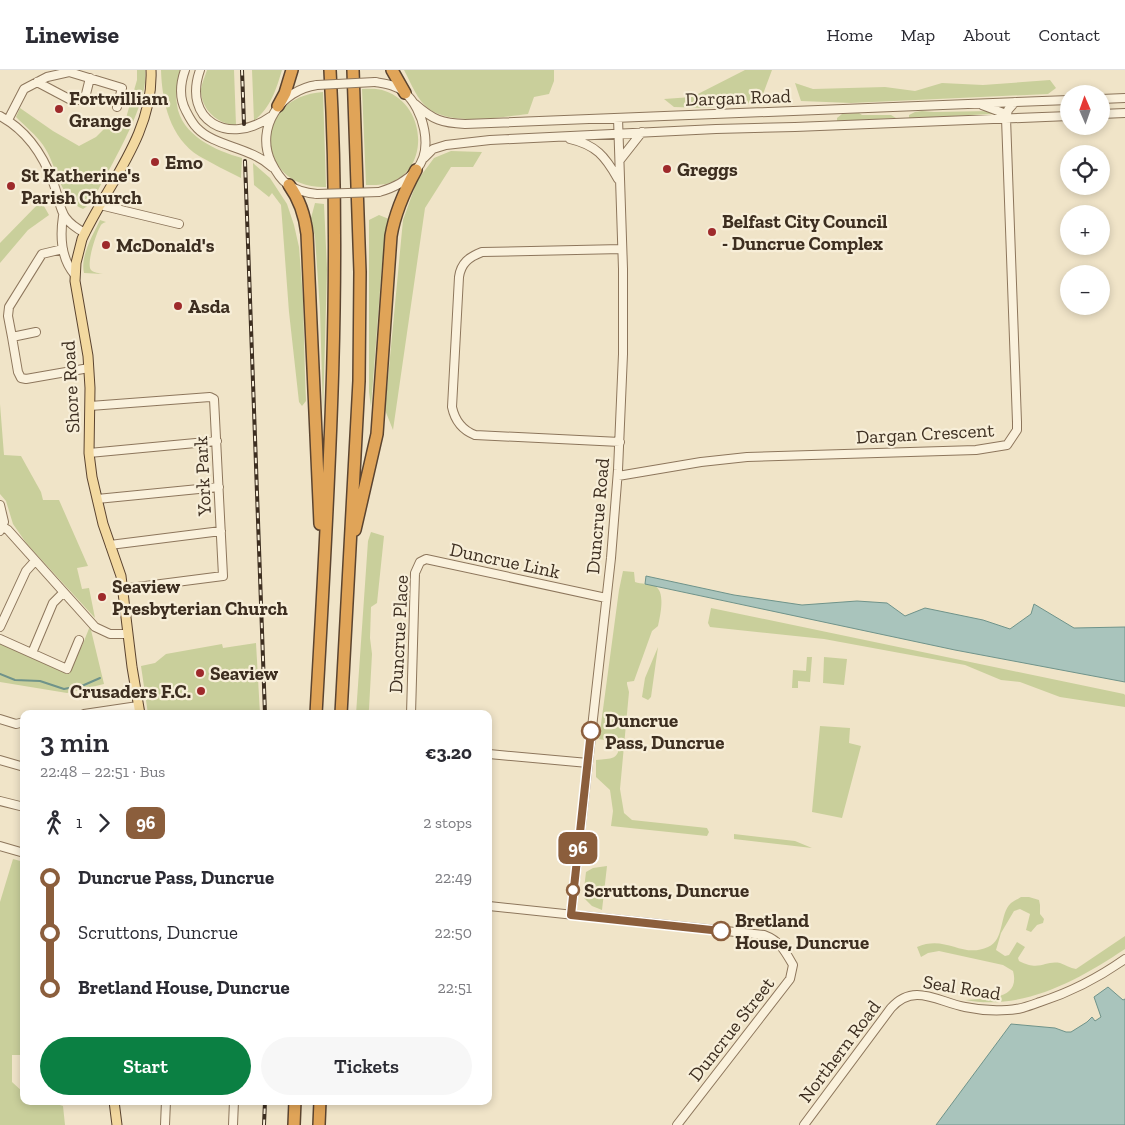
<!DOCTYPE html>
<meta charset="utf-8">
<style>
:root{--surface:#fff;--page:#f7f7f7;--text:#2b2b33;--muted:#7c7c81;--line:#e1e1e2;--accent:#0b8043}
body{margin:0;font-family:"Zilla Slab",serif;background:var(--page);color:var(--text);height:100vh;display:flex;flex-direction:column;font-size:19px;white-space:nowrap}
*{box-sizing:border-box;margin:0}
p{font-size:16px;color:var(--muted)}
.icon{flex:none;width:28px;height:28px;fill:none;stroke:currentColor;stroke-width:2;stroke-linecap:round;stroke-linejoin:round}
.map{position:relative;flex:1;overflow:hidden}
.drawer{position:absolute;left:20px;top:640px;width:472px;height:395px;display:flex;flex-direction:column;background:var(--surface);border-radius:10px;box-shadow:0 2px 8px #0003}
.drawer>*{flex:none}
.badge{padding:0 10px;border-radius:8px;font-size:18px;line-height:32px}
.needle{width:32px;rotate:358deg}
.controls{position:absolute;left:1060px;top:15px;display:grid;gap:10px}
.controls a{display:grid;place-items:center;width:50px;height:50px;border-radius:50%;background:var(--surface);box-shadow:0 2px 8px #0003;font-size:25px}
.map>.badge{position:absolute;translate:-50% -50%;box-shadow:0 0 0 2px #fff}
.legs{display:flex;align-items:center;gap:8px;height:55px;padding:0 20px;font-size:16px}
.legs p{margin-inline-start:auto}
.summary{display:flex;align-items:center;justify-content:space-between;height:85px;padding:0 20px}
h1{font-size:28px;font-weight:600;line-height:38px}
.button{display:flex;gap:10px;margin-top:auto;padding:10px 20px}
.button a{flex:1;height:58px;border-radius:30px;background:var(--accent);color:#fff;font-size:20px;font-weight:600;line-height:58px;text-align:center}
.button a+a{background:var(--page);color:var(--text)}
ul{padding:0 20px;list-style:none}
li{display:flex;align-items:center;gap:18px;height:55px;font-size:19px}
li i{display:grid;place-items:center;width:8px;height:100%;margin:0 6px;background:currentColor}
li i::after{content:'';width:12px;height:12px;margin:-6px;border:4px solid;border-radius:50%;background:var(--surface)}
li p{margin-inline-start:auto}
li:first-child i{background:linear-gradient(#0000 50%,currentColor 0)}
li:last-child i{background:linear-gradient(currentColor 50%,#0000 0)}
header{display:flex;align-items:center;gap:30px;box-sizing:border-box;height:70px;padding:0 25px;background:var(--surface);border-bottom:1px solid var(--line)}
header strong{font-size:24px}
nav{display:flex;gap:28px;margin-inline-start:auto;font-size:18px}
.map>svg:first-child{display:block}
.green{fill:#c9cf9b}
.water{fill:#a9c4bc;stroke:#6f938a}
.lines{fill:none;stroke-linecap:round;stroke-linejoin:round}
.stream{stroke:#6f938a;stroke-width:2}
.minor-casing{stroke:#8d765c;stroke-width:10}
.major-casing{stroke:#5b4430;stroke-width:11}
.highway-casing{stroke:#5b4430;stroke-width:14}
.minor{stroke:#faf1dc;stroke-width:8}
.major{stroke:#f3d9a0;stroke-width:9}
.highway{stroke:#e0a458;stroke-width:11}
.rail-casing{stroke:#3d2e20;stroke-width:4}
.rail{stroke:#f7eed8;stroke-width:2;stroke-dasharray:5.5;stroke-linecap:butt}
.minor-bridge-casing{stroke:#8d765c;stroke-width:10;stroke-linecap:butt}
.minor-bridge{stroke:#faf1dc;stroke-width:8}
.line-1-casing{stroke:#fff;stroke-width:11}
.line-1{stroke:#8b5e3c;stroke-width:8}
.poi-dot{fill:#9e2a2b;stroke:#f7eed8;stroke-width:2}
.stop-1-dot{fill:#fff;stroke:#8b5e3c;stroke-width:2.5}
.labels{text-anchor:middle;stroke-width:4.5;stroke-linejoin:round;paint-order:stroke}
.street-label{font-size:19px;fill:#3d2e20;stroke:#f7eed8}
.poi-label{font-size:19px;font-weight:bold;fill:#3d2e20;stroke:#f7eed8;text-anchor:start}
.stop-label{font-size:19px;font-weight:bold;fill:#3d2e20;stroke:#f7eed8;text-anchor:start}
</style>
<header>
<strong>Linewise</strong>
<nav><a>Home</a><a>Map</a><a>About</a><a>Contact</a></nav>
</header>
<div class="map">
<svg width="1125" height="1055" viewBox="0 0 1125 1055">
<rect width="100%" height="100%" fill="#f0e4c8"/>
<path class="green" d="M137 0H145C150 33 109 98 94 128L89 135 83 139C60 130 57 95 43 75 36 65 25 56 16 47L20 38 53 61 79 76 96 67 112 51 126 48 137 10Z
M161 0H180C178 11 175 23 177 35 181 65 216 81 242 88L241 108C227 101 213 94 199 86 170 68 162 32 161 0Z
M207 0H234L236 55C217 55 200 38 201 19 202 13 205 6 207 0Z
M252 0H282C276 20 271 37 254 51Z
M404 0H554V11L549 24 534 27 528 44C501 47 453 56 429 39 417 30 411 13 404 0Z
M745 0H772L760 32 706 38 674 37 664 29 692 27Z
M1050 10 1056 18 1048 24 851 33 801 31 795 13 813 19 885 17 915 21 942 13 983 15Z
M362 19C369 19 377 18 385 21 427 35 431 102 386 114 380 115 373 115 366 115Z
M323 22 326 117C255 119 250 27 323 22Z
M922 41 934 42 990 41 993 42V44L909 48V45L915 42Z
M859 43 862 45H891L896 48 837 51V48L842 44Z
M451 81 482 82 473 97H451L425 138 393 360 385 340 403 150 417 111 434 88Z
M253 93 270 108 287 134 294 155 299 177 303 229 305 307 306 331 302 336 299 332 289 242 281 135 272 123 269 127 254 115Z
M41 131 49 145 28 160 0 193V173Z
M315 133 324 134 327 199 323 344 320 240 315 167 311 148Z
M379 145 389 149 382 194 371 337 369 322V150Z
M100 150 106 152C103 153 101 154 100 157 96 164 86 194 91 200 94 203 99 203 103 204L84 203C80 186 93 165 100 150Z
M0 334 4 385 21 386 41 422 43 430H59L88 496 77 498 82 519 89 518 95 548 27 474 13 454 6 431 0 424Z
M371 462 384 466 377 533 371 537 370 568 372 584 369 639 368 644H356L368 471Z
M623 501 634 502 635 512C641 514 650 514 655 516 666 522 660 546 658 556L652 561 634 611 627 612V614L629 622 620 719 624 743 632 750 707 758 709 762 707 766 611 756 613 741 610 720 596 707V690C612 688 618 691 620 673L599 669 619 520Z
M711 538 1124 624 1125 625V637L1060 627 1020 612 1001 610 965 595 824 569 710 557 708 553Z
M90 556 104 614 67 623 0 612V573L67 601 82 576Z
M256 573 260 644H148L141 596 155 593 166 584 222 574 223 578Z
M658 577 651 627 648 630 642 627 645 608Z
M807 587H812L810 612 798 611V618H792L793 600 806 601Z
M824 587 847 589 844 615 823 613Z
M820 656 850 658 849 673 861 676 842 748 812 742Z
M734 764 795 771 812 778 734 769Z
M13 789 24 792V985H12V1012L24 1023V1031H47L63 1036 65 1055H0V832Z
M607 796 602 840 592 836 583 827 586 802 593 798Z
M1021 827H1029L1039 830 1040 835V844L1044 849 1043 853 1037 855 1031 862 1026 860 1030 844 1020 839 1014 841 1001 863 996 880 1005 886 1009 885 1017 872 1025 877 1018 888 1019 891C1040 902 1045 890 1060 893 1066 895 1070 898 1076 899L1125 866V879C1078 910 1024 941 965 930 986 928 1021 931 1013 901L1003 895 939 881 928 883 921 887 917 877C946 864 962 889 988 877 1005 870 999 844 1011 833 1014 831 1018 829 1021 827Z"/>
<path class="water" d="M646 506 734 525 802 535 857 531 887 533 905 546 925 538 983 550 1010 559 1031 544 1034 534 1074 558 1125 557V612L955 580 645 514Z
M1108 917 1123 930 1125 929V1055H936L1011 954 1055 958 1066 962H1071L1087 952 1092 947 1095 951 1101 947 1094 927Z"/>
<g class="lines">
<path class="stream" d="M0 604 15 610 40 611 64 619 84 615 100 608"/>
<defs>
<path id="minor" d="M185 0C180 14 179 28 186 41 189 47 192 53 197 58 215 77 249 76 272 97
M200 0C182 51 229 76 270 47
M37 12 71 30H80L86 24 90 8
M375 12C386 14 396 15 404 22 424 39 434 80 416 100 407 111 393 118 379 122
M1101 29 1125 28
M415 34C433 50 442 53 465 54L1069 30
M982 35 1006 44
M1101 44 1125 43
M0 46C26 60 43 85 53 112 63 138 57 148 85 163
M8 50 24 19 47 7 69 2 122 18 117 37
M570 69C596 75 605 86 618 109
M424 88 433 79 446 75 490 70 716 59 795 57 1069 46
M620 90 642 62
M317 124C307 123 295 120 287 114 280 109 275 100 271 92 255 57 281 20 317 15
M100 135 179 154
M63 146C60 166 61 189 75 205
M36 262 12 267 8 246 9 237 42 184 63 179
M12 267 18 302 21 308 26 309 89 298
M90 336 210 327 214 329 223 506 122 519
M620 372 475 365C462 360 455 351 452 337L459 207C461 193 469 187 482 182L622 179
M89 383 217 371
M618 406 701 392 747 387 976 380 1007 375 1017 360V352L1006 48 1008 40 1015 32
M97 429 219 417
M0 435 4 452 0 461
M0 455 8 460 95 557 110 564H128
M110 475 221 461
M0 557 26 501 35 491
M0 569 67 599 79 570
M32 583 53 533 63 523
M84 644 138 636
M411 644 415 503 420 492 426 489 606 528
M0 649 16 654 24 652
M489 684 588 693
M0 690 24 697
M0 731 24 737
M0 776 24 783
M489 836 764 865C780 871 785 881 793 895L790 909 677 1055
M571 845 611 488 618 400 623 284V199L618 48
M165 1055 166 1031
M233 1055 234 1031
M804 1055 891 938C914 912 938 932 965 937 979 940 993 941 1007 940 1019 940 1029 936 1040 932 1071 922 1098 908 1125 889"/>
<path id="major" d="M140 644 132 597 121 506 103 454 92 407 89 383 90 318 88 286 75 211 76 193 82 169C107 115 154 63 151 0
M114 1031 117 1055"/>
<path id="highway" d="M392 0 405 23
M278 36 285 23 292 0
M289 115C300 130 305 146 307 164L320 454
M355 460 377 364 391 166C395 142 404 122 416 100
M316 644C328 429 342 215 330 0
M341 644 359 311 360 202 353 0
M294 1055 295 1031
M319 1055 320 1031"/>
</defs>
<use href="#minor" class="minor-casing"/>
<use href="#major" class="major-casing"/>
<use href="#highway" class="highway-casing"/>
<use href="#minor" class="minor"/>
<use href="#major" class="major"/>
<use href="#highway" class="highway"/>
<defs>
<path id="rail" d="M242 0 244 54
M245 91 265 644
M264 1055 265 1031"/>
</defs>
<use href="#rail" class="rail-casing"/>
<use href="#rail" class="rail"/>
<defs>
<path id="minor-bridge" d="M317 15 375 12
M317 124 379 122"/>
</defs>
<use href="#minor-bridge" class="minor-bridge-casing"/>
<use href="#minor-bridge" class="minor-bridge"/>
</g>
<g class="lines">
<defs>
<path id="line-1" d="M591 661 571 845 721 861"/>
</defs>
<use href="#line-1" class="line-1-casing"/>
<use href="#line-1" class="line-1"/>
</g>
<g class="poi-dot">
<circle cx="59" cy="39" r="5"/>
<circle cx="155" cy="92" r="5"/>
<circle cx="667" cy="99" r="5"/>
<circle cx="11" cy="116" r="5"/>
<circle cx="712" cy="162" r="5"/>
<circle cx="106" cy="175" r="5"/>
<circle cx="178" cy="236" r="5"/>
<circle cx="102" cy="527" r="5"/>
<circle cx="200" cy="603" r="5"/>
<circle cx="201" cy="621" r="5"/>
</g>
<g class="stop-1-dot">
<circle cx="591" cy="661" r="9"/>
<circle cx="573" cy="820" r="6"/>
<circle cx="721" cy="861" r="9"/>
</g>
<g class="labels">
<g class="street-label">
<text transform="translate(738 27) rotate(-2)" y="7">Dargan Road</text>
<text transform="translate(70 317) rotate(-93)" y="7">Shore Road</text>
<text transform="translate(925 363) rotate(-3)" y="7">Dargan Crescent</text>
<text transform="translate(202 406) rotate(-93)" y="7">York Park</text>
<text transform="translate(597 446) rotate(-85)" y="7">Duncrue Road</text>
<text transform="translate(505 490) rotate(12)" y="7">Duncrue Link</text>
<text transform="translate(398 564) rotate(-87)" y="7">Duncrue Place</text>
<text transform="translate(962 917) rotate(9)" y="7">Seal Road</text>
<text transform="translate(731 959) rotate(-52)" y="7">Duncrue Street</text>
<text transform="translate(839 981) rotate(-53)" y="7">Northern Road</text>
</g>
<g class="poi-label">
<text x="69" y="35">Fortwilliam<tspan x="69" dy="22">Grange</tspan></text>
<text x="165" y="99">Emo</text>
<text x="677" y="106">Greggs</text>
<text x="21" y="112">St Katherine's<tspan x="21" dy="22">Parish Church</tspan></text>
<text x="722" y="158">Belfast City Council<tspan x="722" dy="22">- Duncrue Complex</tspan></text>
<text x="116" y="182">McDonald's</text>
<text x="188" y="243">Asda</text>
<text x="112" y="523">Seaview<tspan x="112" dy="22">Presbyterian Church</tspan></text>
<text x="210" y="610">Seaview</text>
<text x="191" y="628" text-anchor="end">Crusaders F.C.</text>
</g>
<g class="stop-label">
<text x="605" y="657">Duncrue<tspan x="605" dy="22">Pass, Duncrue</tspan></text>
<text x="584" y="827">Scruttons, Duncrue</text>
<text x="735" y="857">Bretland<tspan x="735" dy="22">House, Duncrue</tspan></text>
</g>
</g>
</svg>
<div class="controls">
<a><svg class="needle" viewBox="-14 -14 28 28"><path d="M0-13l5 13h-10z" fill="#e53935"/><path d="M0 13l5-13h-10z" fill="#7c7c81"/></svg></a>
<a><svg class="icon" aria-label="locate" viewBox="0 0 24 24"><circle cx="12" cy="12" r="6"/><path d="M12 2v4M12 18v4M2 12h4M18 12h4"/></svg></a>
<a>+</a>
<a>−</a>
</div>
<b class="badge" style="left:578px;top:778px;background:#8b5e3c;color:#fff">96</b>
<section class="drawer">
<div class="summary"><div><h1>3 min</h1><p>22:48 – 22:51 · Bus</p></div><b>€3.20</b></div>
<div class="legs"><svg class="icon" aria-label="walk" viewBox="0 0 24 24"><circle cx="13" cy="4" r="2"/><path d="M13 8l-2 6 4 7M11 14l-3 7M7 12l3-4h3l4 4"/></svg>1<svg class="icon" aria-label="forward" viewBox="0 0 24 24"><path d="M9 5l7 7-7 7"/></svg><b class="badge" style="background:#8b5e3c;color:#fff">96</b><p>2 stops</p></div>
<ul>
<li><i style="color:#8b5e3c"></i><b>Duncrue Pass, Duncrue</b><p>22:49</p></li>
<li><i style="color:#8b5e3c"></i><span>Scruttons, Duncrue</span><p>22:50</p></li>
<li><i style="color:#8b5e3c"></i><b>Bretland House, Duncrue</b><p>22:51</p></li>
</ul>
<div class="button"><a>Start</a><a>Tickets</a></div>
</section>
</div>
